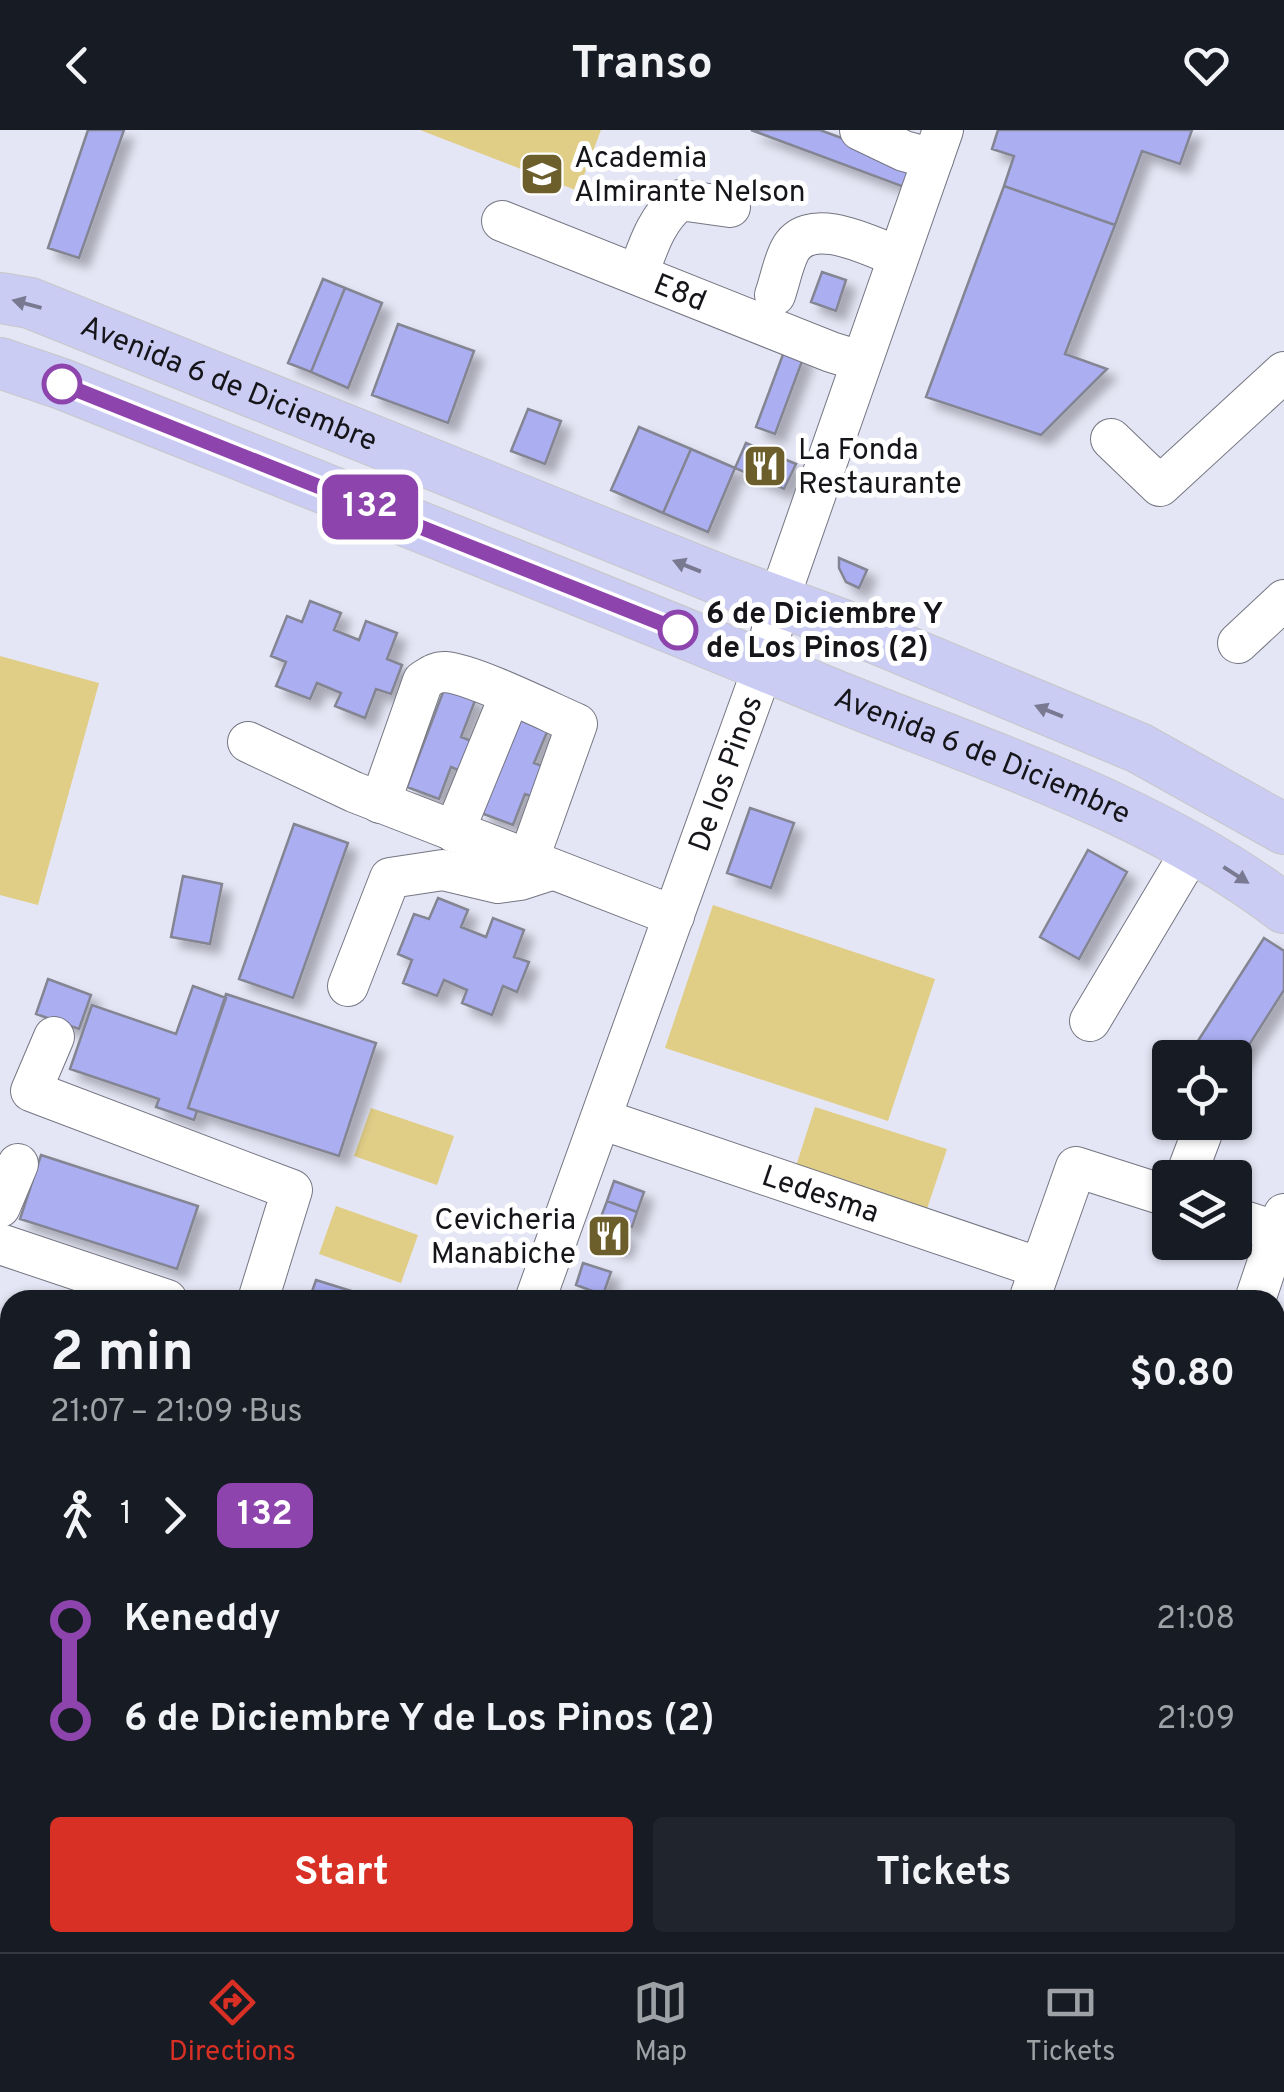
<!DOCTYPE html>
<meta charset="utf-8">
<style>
:root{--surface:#171b24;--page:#20242c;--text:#f1f3f6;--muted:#9ea1a6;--line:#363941;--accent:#d93025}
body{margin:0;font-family:Overpass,sans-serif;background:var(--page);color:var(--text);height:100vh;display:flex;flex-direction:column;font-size:38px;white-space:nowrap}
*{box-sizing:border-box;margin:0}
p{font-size:32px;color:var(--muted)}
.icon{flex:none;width:55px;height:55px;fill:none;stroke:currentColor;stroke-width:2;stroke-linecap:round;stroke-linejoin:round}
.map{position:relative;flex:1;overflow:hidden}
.panel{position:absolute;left:0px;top:1160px;width:1285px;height:662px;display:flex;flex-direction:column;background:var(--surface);border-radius:30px 30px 0 0;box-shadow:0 2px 8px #0004}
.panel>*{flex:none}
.badge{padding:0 20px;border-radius:15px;font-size:35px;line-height:65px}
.tools{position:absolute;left:1152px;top:910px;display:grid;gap:20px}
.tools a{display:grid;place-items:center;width:100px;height:100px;border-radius:10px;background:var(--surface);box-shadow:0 2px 8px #0004;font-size:50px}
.map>.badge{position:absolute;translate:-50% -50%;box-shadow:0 0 0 5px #fff}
.legs{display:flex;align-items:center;gap:15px;height:110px;padding:0 50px;font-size:32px}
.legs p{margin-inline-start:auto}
.head{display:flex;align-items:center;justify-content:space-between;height:170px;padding:0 50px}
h1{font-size:55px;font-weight:700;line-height:75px}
.button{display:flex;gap:20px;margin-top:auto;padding:20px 50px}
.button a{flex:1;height:115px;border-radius:10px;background:var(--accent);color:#fff;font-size:40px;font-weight:700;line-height:115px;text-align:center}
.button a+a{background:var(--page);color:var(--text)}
ul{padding:0 50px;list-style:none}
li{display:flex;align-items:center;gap:35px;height:100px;font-size:38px}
li i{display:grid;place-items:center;width:15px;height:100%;margin:0 12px;background:currentColor}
li i::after{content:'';width:25px;height:25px;margin:-12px;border:8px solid;border-radius:50%;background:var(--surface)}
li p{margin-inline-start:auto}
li:first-child i{background:linear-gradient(#0000 50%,currentColor 0)}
li:last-child i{background:linear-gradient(currentColor 50%,#0000 0)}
header{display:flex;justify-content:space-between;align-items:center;height:130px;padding:0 50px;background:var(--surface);font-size:45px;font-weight:700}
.dock{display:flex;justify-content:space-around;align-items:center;height:140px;border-top:2px solid var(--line);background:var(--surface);font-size:28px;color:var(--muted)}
.dock a{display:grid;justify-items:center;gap:5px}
.dock .active{color:var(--accent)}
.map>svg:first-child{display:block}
.green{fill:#e0cd86}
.building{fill:#abaef1;stroke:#848592;stroke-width:2.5;filter:url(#shadow)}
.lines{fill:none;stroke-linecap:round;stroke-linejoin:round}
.minor-casing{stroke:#757683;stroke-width:42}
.major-casing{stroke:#c7c7c8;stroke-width:52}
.minor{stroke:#fff;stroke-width:40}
.major{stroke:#caccf4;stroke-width:50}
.oneway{fill:#797a92}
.line-1-casing{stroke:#fff;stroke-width:22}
.line-1{stroke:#8e44ad;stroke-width:15}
.stop-1-dot{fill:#fff;stroke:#8e44ad;stroke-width:5}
.labels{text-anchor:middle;stroke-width:10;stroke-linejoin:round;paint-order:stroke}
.poi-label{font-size:30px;fill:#15151a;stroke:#fff;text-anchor:start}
.street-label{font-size:30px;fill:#15151a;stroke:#fff}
.stop-label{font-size:30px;font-weight:bold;fill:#15151a;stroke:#fff;text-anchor:start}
</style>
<header><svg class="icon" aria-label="back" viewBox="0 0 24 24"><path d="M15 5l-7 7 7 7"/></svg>Transo<svg class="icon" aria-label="heart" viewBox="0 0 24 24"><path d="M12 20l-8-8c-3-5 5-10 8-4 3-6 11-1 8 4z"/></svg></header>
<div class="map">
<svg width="1284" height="1822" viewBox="0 0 1284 1822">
<defs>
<filter id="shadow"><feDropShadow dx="9" dy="9" stdDeviation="5" flood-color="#0004"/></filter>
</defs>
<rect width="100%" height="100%" fill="#e5e6f5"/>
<path class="green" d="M420 0H601L578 61Z
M0 526 99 553 38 775 0 765Z
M713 775 935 849 888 991 665 918Z
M815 977 947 1019 927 1079 796 1036Z
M371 978 454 1006 437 1055 354 1026Z
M336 1076 418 1105 401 1153 319 1124Z"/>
<path class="building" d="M88 0H124L79 128 48 118Z
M751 0H820L912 34 904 57Z
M998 0H1192L1180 34 1142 21 1115 95 1004 56 1014 26 992 19Z
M1004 56 1115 95 1065 224 1107 239 1041 305 926 267Z
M822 142 846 150 836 181 811 172Z
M323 149 345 158 311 242 288 233Z
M345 158 382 173 348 258 311 242Z
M398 194 474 221 448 293 372 265Z
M785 219 804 226 775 304 756 297Z
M528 279 561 291 545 334 511 321Z
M639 297 691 319 663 383 611 360Z
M746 313 796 334 784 359 735 338Z
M691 319 735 338 708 402 663 383Z
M839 428 867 440 859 458 846 452 839 438Z
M310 471 341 483 334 500 359 510 366 491 397 503 387 529 402 535 391 564 376 559 365 588 335 576 341 563 317 553 310 569 276 556 286 532 271 526 287 486 302 492Z
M445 557 476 568 461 607 477 613 465 643 451 637 439 669 407 657Z
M519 583 550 595 534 633 550 639 539 669 525 664 513 695 481 683Z
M750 678 794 693 771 758 727 743Z
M294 694 348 713 293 868 239 849Z
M1088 720 1127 742 1079 829 1040 807Z
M183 746 222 754 210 814 171 807Z
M438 768 468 780 461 797 486 807 493 788 524 800 514 827 529 832 517 862 503 856 492 885 462 873 467 860 444 850 437 866 403 853 412 830 398 824 414 784 429 789Z
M1264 808 1284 821V860L1235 937V928H1187Z
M48 849 91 865 79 899 36 884Z
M193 856 226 868 188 978 197 981 194 990 156 977 159 969 70 939 92 875 176 904Z
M226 864 376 913 339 1026 188 978Z
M41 1025 198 1076 177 1139 20 1089Z
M614 1051 644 1062 637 1082 607 1071Z
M607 1071 637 1082 632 1097 601 1087Z
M597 1092 628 1104 622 1120 591 1109Z
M583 1133 611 1142 603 1165 576 1155Z
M316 1150 380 1170H309Z
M0 1261 10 1265V1311L2 1328Z"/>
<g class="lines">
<defs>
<g id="minor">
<path d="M860 0 904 21 933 29"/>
<path id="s1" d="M502 91 831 222 860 231"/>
<path d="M638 144C648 117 656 89 680 70L730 77"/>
<path d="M775 165C780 151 783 133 790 120 809 84 870 116 898 127"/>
<path d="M1111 309 1160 356 1284 242"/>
<path d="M1238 513 1284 470"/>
<path d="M248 612 354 662 674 786"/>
<path d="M380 673 423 551C431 546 435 542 445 542 473 544 547 581 577 594L528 731"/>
<path d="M454 702 510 565"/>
<path d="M348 856 390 748 443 740 498 753 520 750 551 740"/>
<path d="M1090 891 1192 720"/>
<path d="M54 907 31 961 292 1060 258 1170"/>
<path id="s2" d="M601 989 1040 1138"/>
<path d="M1185 1048 1205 995"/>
<path d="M0 1077 18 1034"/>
<path d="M1235 1088 1278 1102"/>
<path d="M0 1114 167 1170"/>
<path id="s3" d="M535 1170 764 535 779 469 943 0"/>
<path d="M1029 1170 1076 1037 1170 1067"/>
<path d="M1255 1170 1284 1084"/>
<path d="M1275 1255 1284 1258"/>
<path d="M1275 1571 1284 1574"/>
<path d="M1275 1720 1284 1697"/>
<path d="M0 1783 10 1787"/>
<path d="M83 1812 110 1822"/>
<path d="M856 1812 881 1822"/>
<path d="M42 1822 45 1812"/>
<path d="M297 1822 301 1812"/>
<path d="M909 1822 912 1812"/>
<path d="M1009 1822 1013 1812"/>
<path d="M1234 1822 1238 1812"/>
</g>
<g id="major">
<path id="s4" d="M0 168 30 173 723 451 846 496 1139 618 1284 699"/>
<path id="s5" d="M0 233 62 254C315 355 569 455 820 559 975 623 1149 675 1284 778"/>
</g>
</defs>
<use href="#minor" class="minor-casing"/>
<use href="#major" class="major-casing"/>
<use href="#minor" class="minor"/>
<use href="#major" class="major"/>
</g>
<defs><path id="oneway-solid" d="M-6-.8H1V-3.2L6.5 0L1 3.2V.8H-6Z" transform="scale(2.5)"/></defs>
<g class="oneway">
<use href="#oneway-solid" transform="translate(27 174) rotate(-165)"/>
<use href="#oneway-solid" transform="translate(687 436) rotate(-158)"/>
<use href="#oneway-solid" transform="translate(1049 581) rotate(-158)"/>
<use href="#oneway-solid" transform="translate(1236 745) rotate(33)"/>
</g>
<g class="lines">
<defs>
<path id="line-1" d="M62 254 678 500"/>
</defs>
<use href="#line-1" class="line-1-casing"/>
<use href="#line-1" class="line-1"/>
</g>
<defs>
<symbol id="school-square" viewBox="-11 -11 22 22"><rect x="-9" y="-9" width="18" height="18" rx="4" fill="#6c5f2c" stroke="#fff"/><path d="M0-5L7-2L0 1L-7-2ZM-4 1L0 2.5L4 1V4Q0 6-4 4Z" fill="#fff"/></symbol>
<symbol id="restaurant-square" viewBox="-11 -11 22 22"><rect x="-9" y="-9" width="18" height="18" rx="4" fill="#6c5f2c" stroke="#fff"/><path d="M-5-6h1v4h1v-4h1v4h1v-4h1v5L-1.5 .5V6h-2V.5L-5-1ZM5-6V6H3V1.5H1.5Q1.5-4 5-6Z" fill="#fff"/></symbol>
</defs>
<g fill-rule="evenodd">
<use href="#school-square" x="517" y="19" width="50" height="50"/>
<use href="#restaurant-square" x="740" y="311" width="50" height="50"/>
<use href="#restaurant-square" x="584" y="1081" width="50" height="50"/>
</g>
<g class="stop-1-dot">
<circle cx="62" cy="254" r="18"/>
<circle cx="678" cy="500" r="18"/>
</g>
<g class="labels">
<g class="poi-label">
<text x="574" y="37">Academia<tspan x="574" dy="34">Almirante Nelson</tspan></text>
<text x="798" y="329">La Fonda<tspan x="798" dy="34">Restaurante</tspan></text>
<text x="576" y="1099" text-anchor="end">Cevicheria<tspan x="576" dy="34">Manabiche</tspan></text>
</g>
<g class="street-label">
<text dy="10" stroke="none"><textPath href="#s1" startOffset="192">E8d</textPath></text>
<text dy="10" stroke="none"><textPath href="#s4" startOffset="245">Avenida 6 de Diciembre</textPath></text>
<text dy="10" stroke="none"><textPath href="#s5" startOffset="1058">Avenida 6 de Diciembre</textPath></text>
<text dy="10" stroke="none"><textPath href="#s3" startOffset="560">De los Pinos</textPath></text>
<text dy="10" stroke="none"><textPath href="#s2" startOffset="232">Ledesma</textPath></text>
</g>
<g class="stop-label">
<text x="706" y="493">6 de Diciembre Y<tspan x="706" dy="34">de Los Pinos (2)</tspan></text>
</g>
</g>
</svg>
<div class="tools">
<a><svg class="icon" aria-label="locate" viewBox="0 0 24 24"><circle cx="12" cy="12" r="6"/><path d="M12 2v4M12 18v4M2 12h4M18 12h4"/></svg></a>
<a><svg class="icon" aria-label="layers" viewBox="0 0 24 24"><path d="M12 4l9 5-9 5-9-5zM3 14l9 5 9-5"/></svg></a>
</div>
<b class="badge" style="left:370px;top:377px;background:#8e44ad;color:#fff">132</b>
<section class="panel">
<div class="head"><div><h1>2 min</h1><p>21:07 – 21:09 · Bus</p></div><b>$0.80</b></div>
<div class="legs"><svg class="icon" aria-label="walk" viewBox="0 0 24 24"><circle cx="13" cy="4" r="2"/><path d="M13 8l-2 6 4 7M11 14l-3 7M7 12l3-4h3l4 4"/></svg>1<svg class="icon" aria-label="forward" viewBox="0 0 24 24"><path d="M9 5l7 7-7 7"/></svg><b class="badge" style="background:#8e44ad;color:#fff">132</b></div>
<ul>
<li><i style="color:#8e44ad"></i><b>Keneddy</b><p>21:08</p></li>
<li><i style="color:#8e44ad"></i><b>6 de Diciembre Y de Los Pinos (2)</b><p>21:09</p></li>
</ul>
<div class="button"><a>Start</a><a>Tickets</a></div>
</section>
</div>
<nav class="dock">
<a class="active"><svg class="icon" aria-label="directions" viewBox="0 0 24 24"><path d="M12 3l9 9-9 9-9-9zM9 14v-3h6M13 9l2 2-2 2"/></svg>Directions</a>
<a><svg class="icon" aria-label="map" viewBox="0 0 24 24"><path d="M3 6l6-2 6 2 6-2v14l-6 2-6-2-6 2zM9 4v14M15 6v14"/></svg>Map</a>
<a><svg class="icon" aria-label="tickets" viewBox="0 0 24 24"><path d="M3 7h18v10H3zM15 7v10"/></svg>Tickets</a>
</nav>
